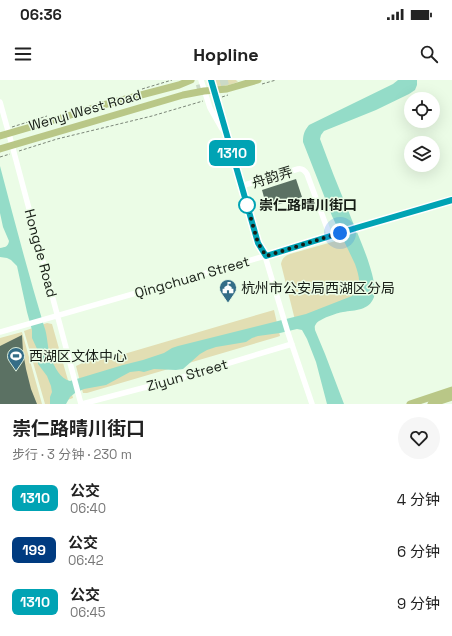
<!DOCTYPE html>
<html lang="zh">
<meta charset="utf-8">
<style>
:root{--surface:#fff;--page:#f6f6f6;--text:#222;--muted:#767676}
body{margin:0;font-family:"Space Grotesk","Noto Sans SC",sans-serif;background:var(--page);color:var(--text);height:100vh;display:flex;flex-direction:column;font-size:15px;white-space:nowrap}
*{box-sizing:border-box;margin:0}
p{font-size:13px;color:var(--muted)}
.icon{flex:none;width:22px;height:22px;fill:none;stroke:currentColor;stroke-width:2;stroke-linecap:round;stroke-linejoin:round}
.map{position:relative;height:324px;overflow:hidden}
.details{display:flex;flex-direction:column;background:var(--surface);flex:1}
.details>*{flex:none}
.badge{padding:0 8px;border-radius:6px;font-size:14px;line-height:26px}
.buttons{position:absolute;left:404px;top:12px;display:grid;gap:8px}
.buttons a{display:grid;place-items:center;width:36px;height:36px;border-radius:50%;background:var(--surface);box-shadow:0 4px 16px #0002;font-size:20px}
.you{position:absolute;width:20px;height:20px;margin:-10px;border:3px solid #fff;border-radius:50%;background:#1a73e8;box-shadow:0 0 0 6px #1a73e833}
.map>.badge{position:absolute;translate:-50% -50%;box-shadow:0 0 0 2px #fff}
.round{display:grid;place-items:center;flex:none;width:42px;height:42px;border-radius:21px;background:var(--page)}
.headline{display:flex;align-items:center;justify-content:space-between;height:68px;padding:0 12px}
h1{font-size:19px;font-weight:700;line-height:30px}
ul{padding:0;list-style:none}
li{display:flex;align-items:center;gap:12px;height:52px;padding:0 12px}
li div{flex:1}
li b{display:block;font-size:15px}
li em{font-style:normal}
li .badge{min-width:44px;font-weight:700;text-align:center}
.status{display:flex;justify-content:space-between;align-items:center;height:28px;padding:0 20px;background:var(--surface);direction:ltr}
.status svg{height:11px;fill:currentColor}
header{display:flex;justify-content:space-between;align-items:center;height:52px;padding:0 12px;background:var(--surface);font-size:18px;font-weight:700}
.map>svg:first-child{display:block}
.green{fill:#e2deb3}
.water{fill:#94dcc8}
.building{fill:#5b7163}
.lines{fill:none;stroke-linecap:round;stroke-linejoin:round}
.highway-tunnel{stroke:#cbdac7;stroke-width:8;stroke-dasharray:8 4;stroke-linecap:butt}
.path{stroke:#7b8678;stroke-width:1;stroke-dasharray:3 2;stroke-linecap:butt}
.minor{stroke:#fff;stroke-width:5.5}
.major{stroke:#b9c787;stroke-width:7}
.line-casing{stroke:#fff;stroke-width:9}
.line{stroke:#00a3b4;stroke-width:6}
.walk{stroke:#161c15;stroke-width:4;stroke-dasharray:0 7.2}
.stop-dot{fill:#fff;stroke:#00a3b4;stroke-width:2}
.labels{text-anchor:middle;stroke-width:3;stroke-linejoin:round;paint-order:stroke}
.street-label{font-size:14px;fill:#161c15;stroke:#ebfce6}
.stop-label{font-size:14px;font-weight:bold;fill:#161c15;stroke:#ebfce6;text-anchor:start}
.poi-label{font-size:14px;fill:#161c15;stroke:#ebfce6;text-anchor:start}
</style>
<div class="status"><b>06:36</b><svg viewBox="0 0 49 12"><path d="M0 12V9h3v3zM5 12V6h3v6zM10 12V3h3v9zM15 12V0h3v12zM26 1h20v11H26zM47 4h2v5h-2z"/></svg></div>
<header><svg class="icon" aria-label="menu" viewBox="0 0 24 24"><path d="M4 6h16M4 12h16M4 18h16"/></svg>Hopline<svg class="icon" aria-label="search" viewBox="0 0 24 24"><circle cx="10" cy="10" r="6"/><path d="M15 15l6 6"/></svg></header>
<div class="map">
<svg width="452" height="324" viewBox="0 0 452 324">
<rect width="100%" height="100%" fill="#ebfce6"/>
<path class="green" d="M214 0H236L238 2 229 5 217 7 216 6Z
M346 158 359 187 361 206 355 216 295 240 281 184C282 178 285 176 290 174Z
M274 230 280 256 277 257 97 310 87 313H83L76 286 89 280 124 274Z
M47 243 52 244 73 318 55 324H45L24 251Z
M22 252 42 324H0V258Z"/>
<path class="water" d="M398 0H417V5L415 10 409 14 376 30 324 51 321 55 320 59C329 83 338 107 348 130 355 149 379 198 374 217 369 231 355 230 343 232 337 233 319 239 316 244 314 247 315 247 315 250L325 274 344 324H327L316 282 307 259 302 250 297 249 280 253 258 256 252 258 246 262 216 267 207 270 200 274 183 289 176 290 154 289 144 292 139 291 130 292 106 305 84 309 75 313 70 317 66 324H50V317L52 312 51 306 47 296 38 284V271L32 258V250L27 232 17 186 11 180 7 178 0 177V168C5 167 8 167 9 161L3 147 0 133V86C14 139 28 193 44 246 48 256 47 268 51 279 55 287 60 299 70 301L123 285 143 280 164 273 172 268 178 266 306 234 352 216C363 206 359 196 355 184L332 136 303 62C303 55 304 51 309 45L393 4Z"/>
<path class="building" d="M296 99 302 117 267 128 262 110Z
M22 255 23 272 26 289 31 309 37 324H0V266Z"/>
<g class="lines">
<path class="highway-tunnel" d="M197 9 229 0"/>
<path class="path" d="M262 4 276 0
M142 9 172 0
M222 17 228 15
M12 47 47 36
M19 71 57 59 152 36 203 21
M0 77 10 74"/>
<path class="minor" d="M201 0 210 28 222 49
M211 0 258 163 265 176 288 253 312 324
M0 22 12 65 81 324
M241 106 298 89C302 88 305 91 307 94L330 156
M0 252 265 176 356 148 452 120
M82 324 173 300 292 264"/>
<path class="major" d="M0 56 48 42 103 25 179 5 191 0
M0 69 183 15 204 11 227 9 258 0
M410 324 452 310
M431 324 452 317"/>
</g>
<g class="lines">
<defs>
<path id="line" d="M211 0 258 163 266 176 356 148 452 120"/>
</defs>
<use href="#line" class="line-casing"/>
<use href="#line" class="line"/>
<path class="walk" d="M247 125 258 163 266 176 340 153"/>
</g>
<defs>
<symbol id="civic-pin" viewBox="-11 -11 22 30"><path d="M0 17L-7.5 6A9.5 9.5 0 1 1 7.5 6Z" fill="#346d87" stroke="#ebfce6"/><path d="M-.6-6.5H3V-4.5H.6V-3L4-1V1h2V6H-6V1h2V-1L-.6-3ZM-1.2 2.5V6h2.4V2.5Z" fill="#fff"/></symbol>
<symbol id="stadium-pin" viewBox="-11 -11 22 30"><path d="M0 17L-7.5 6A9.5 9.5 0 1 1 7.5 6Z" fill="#346d87" stroke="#ebfce6"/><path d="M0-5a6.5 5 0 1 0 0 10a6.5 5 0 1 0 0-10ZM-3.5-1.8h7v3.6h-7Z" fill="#fff"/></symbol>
</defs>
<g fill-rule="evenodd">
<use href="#civic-pin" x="218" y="198" width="20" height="27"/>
<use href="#stadium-pin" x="6" y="266" width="20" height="27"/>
</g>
<circle class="stop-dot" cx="247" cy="125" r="8"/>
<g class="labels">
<g class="street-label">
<text transform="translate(85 30) rotate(-16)" y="5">Wenyi West Road</text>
<text transform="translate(272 97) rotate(-17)" y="5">舟韵弄</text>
<text transform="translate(41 173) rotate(75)" y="5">Hongde Road</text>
<text transform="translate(192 197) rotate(-16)" y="5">Qingchuan Street</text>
<text transform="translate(187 295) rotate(-16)" y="5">Ziyun Street</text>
</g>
<g class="stop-label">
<text x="259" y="130">崇仁路晴川街口</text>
</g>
<g class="poi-label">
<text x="241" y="213">杭州市公安局西湖区分局</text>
<text x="29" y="281">西湖区文体中心</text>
</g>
</g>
</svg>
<div class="buttons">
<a><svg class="icon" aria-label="locate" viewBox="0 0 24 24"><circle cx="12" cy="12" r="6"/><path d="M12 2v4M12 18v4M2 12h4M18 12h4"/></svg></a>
<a><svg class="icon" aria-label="layers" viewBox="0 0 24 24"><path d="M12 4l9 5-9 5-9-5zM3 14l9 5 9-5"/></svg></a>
</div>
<div class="you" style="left:340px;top:153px"></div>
<b class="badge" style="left:232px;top:73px;background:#00a3b4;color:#fff">1310</b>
</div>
<section class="details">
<div class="headline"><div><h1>崇仁路晴川街口</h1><p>步行 · 3 分钟 · 230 m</p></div><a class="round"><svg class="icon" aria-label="heart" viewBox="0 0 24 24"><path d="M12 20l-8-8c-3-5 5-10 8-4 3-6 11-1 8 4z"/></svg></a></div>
<ul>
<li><span class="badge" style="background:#00a3b4;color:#fff">1310</span><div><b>公交</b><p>06:40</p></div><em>4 分钟</em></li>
<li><span class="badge" style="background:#003b80;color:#fff">199</span><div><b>公交</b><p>06:42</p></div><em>6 分钟</em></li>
<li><span class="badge" style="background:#00a3b4;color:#fff">1310</span><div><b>公交</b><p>06:45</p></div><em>9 分钟</em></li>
</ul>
</section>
